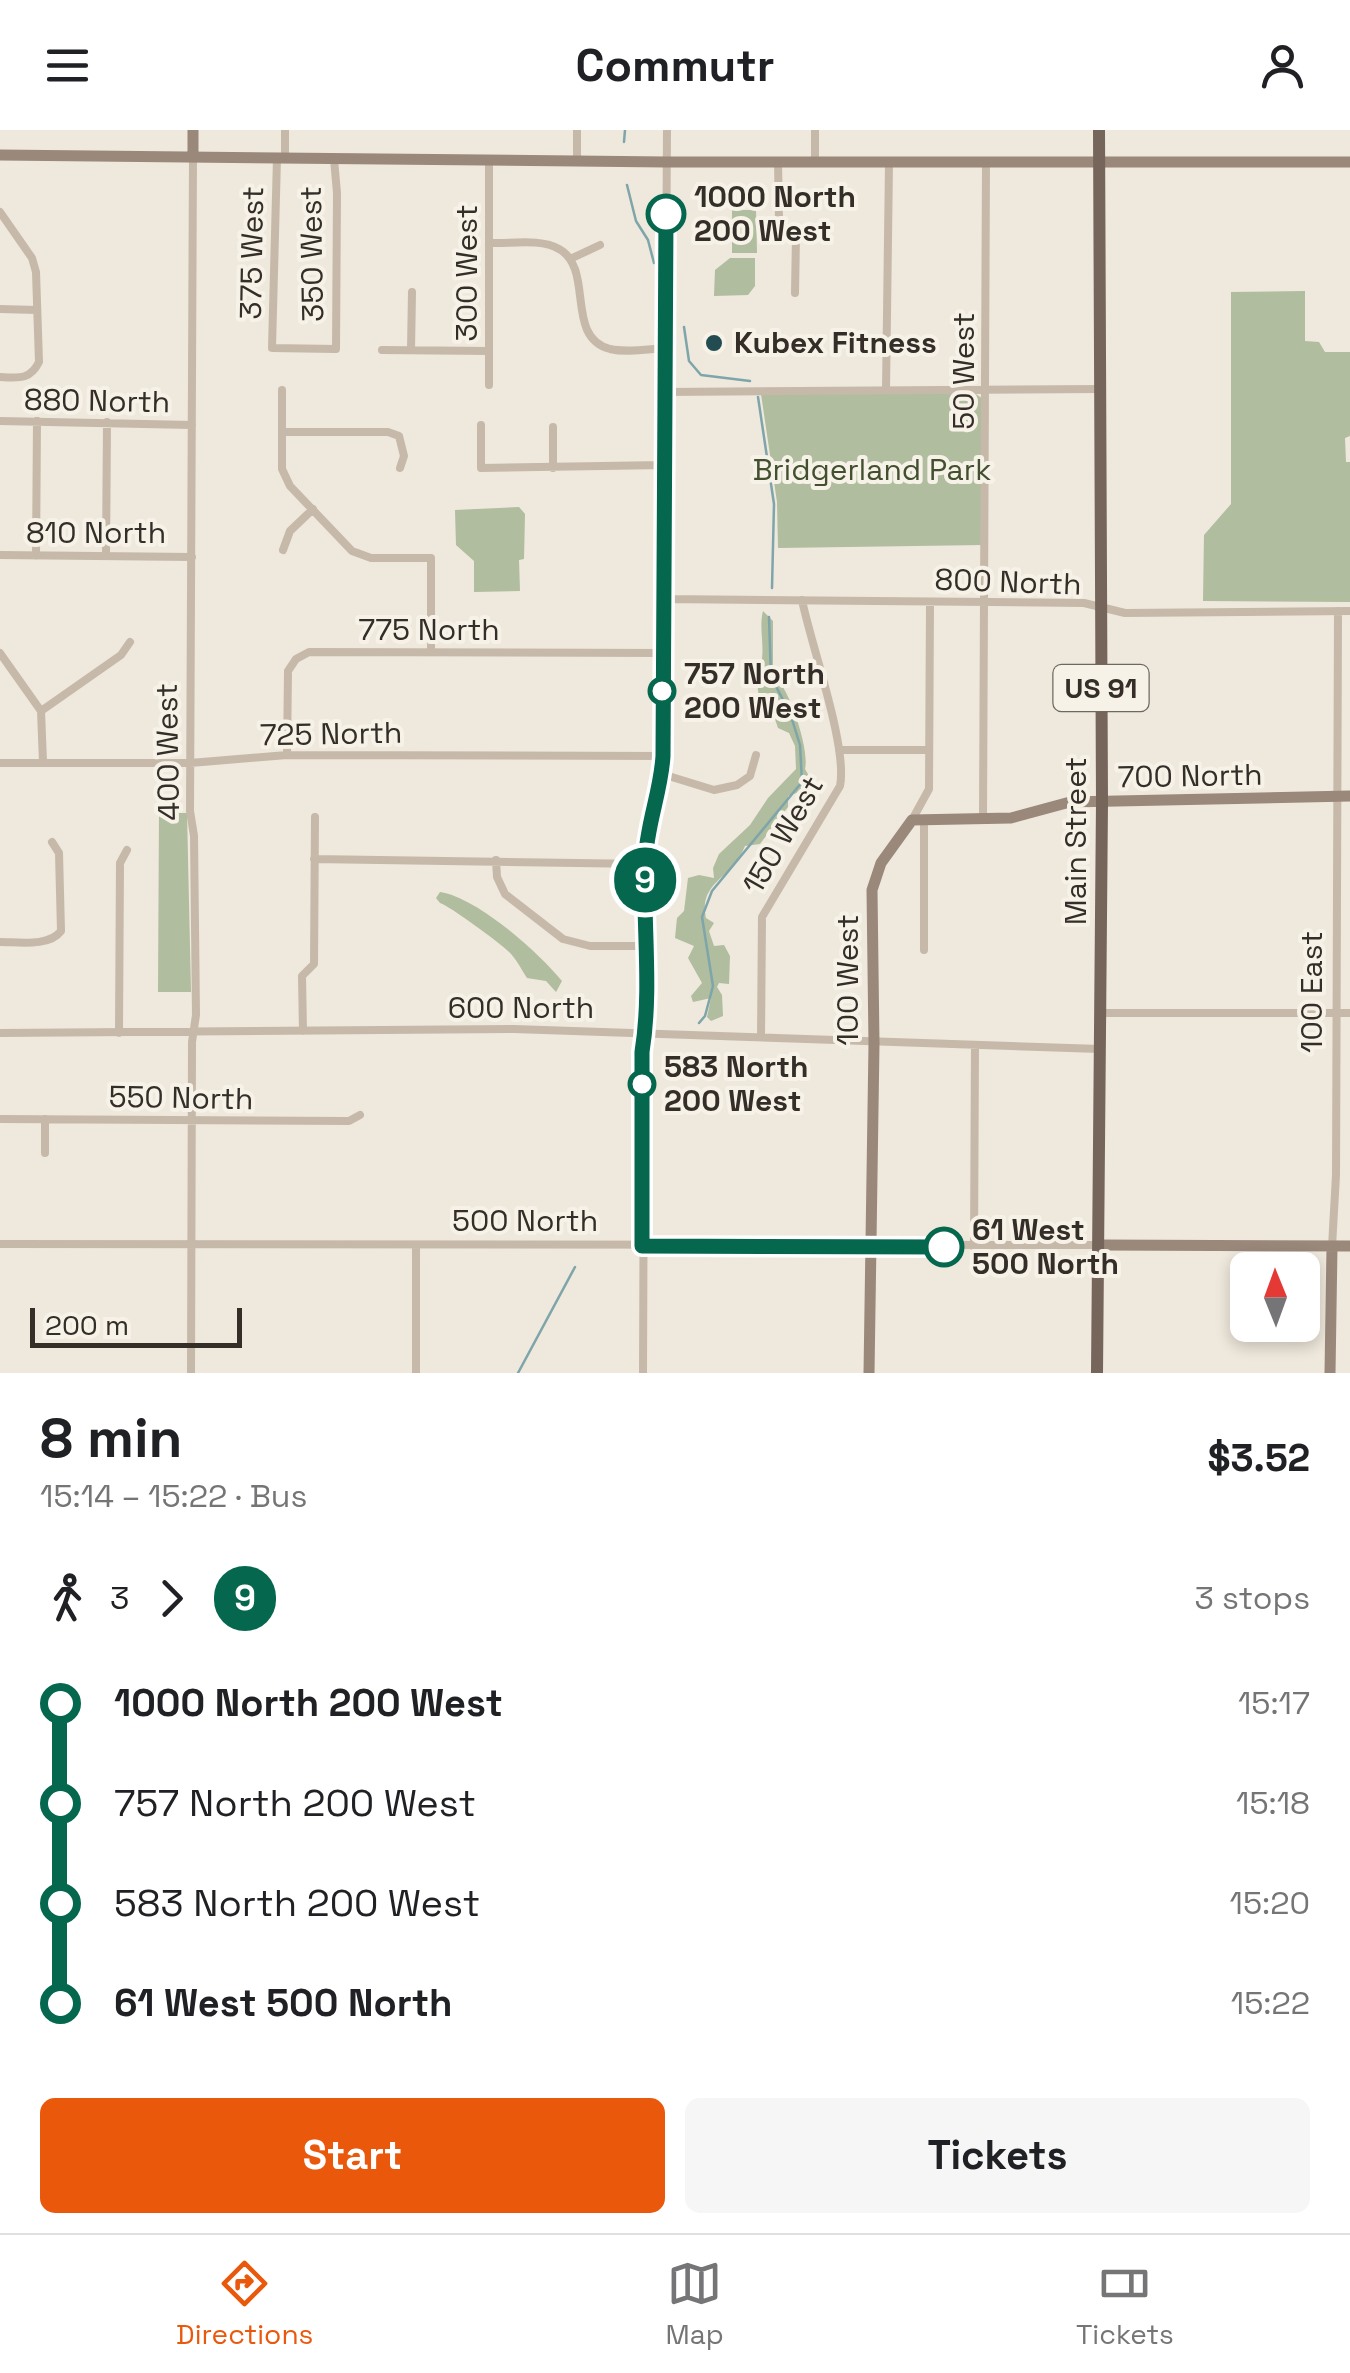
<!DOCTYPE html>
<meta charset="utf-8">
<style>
:root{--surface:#fff;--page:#f6f6f6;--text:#202124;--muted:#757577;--line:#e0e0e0;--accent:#ea580c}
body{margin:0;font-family:"Space Grotesk",sans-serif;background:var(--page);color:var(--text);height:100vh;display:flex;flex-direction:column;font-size:38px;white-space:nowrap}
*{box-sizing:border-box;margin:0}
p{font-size:32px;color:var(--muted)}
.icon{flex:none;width:55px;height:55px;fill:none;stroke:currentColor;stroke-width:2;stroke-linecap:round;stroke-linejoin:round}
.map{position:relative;height:1243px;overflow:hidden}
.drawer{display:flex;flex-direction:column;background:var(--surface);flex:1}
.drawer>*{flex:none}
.badge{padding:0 20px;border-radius:32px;font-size:35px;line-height:65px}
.needle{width:65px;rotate:359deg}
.tools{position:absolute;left:1230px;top:1122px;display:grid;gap:20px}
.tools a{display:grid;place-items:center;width:90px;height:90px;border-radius:15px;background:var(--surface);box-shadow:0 5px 15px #0003;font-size:50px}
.scale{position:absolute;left:30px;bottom:25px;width:212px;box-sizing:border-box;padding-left:10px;border:5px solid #342d28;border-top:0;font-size:28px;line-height:35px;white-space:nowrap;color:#342d28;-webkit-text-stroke:8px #f7f2e8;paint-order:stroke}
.map>.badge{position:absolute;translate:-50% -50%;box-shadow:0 0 0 5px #fff}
.legs{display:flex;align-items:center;gap:15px;height:110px;padding:0 40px;font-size:32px}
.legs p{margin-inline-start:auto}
.summary{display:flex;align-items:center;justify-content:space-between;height:170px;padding:0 40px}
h1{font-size:55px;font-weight:700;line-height:75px}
.primary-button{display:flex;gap:20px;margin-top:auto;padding:20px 40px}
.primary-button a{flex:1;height:115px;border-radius:15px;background:var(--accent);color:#fff;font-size:40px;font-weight:700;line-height:115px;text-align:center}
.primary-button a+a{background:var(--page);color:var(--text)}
ul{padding:0 40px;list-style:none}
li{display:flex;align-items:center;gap:35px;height:100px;font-size:38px}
li i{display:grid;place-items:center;width:15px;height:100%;margin:0 12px;background:currentColor}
li i::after{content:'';width:25px;height:25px;margin:-12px;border:8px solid;border-radius:50%;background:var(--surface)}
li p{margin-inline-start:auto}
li:first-child i{background:linear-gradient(#0000 50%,currentColor 0)}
li:last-child i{background:linear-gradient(currentColor 50%,#0000 0)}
header{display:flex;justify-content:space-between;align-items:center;height:130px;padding:0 40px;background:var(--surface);font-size:45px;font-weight:700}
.tab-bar{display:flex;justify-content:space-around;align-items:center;height:140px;border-top:2px solid var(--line);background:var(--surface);font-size:28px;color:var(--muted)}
.tab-bar a{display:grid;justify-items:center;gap:5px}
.tab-bar .on{color:var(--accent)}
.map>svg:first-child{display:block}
.green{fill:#b0bd9e}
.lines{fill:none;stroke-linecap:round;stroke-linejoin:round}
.stream{stroke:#7ea5aa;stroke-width:2.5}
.street{stroke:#c6b9a9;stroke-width:8}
.secondary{stroke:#9a887b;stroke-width:11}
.primary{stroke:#75655b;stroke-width:12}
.line-1-casing{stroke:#fff;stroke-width:22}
.line-1{stroke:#05674e;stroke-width:15}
.stop-1-dot{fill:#fff;stroke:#05674e;stroke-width:5}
.poi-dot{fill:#224b52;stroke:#f7f2e8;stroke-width:4}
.labels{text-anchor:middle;stroke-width:8;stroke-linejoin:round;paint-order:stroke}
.shield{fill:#f7f2e8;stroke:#6e6862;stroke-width:2.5}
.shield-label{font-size:28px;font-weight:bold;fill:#342d28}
.stop-label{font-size:30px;font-weight:bold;fill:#342d28;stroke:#f7f2e8;text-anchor:start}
.street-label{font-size:30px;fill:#342d28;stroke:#f7f2e8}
.poi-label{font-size:30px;font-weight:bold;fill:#342d28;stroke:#f7f2e8;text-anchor:start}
.park-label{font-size:30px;fill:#42502f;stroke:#f7f2e8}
</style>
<header><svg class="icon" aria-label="menu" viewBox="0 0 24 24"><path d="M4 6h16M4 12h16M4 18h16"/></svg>Commutr<svg class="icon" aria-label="person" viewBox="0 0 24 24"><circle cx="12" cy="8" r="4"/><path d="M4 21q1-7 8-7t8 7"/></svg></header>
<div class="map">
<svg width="1350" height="1243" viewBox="0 0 1350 1243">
<rect width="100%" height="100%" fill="#efe8dc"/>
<path class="green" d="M732 80H756L757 123H732Z
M730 128H755V156L748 165 714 166 715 140Z
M1305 161V211L1319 212 1325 222H1350V306L1345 308 1346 332H1350V472L1203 471 1204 405 1231 374V162Z
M973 262 983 269V415L778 418 777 372 761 264Z
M519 377 525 384 524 429 519 430 520 461 474 462V431L456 415 455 380Z
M763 481 773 491V544C788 555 810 619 805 639L809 646 799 662 788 666V677L760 714 745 716C731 750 698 752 706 788L714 793 709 801 714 816 724 815 730 826 729 854 719 853 717 857 722 865 723 886 711 891 707 887 711 868 693 872 691 866 702 853 688 828 694 816 675 808 677 788 684 781 688 748 699 745 714 748 713 738 719 724 750 695 768 668 796 639 795 616 789 603 778 598 774 586 765 584C754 559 758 554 762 529 764 513 759 496 763 481Z
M159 683H187L191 862H158Z
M440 762C478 768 538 822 562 851L556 862 546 851 527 848C521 839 516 828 508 821 499 812 448 775 440 773L436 768Z"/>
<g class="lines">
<path class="stream" d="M624 12 625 0
M627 55 636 91 648 110 654 133
M684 197 689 231 701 245 750 251
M758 267 774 374 772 458
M699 893 705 886 713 856 702 787 712 761 802 652 800 615 790 583 771 547 769 487
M518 1243 575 1137"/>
<path class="street" d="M285 0V28
M577 0V31
M815 0V32
M277 28 272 218 336 219 337 63 334 29
M489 30V255
M778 32 779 90 796 106 795 163
M0 82 32 128 36 142 39 232C30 250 19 248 0 247
M489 113C510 114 541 108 559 119 595 139 564 207 610 219 627 223 648 219 666 218
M570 129 600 115
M0 179 37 180
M382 220 489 221
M411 220 412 162
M282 260V339L290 356 352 421 371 428H431V522
M886 260 889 33
M666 262 1101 259
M0 291 192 295
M481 295V338L664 335
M283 302H388L399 306 404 326 400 338
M553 338V297
M283 420 290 401 313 379
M0 425 192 427
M36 426 37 291
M106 426 107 292
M664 469 1084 473 1125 483 1350 481
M0 523 41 581 43 632
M41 581 121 525 130 512
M839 620H928
M287 625 288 541 296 529 309 522 662 523
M0 633H190L287 625 663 626
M662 644 714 660 737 655 750 646 756 625
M983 689 986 33
M912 690 929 659 930 472
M924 690V820
M314 729 645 734
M496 730 497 747 505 764 563 809 590 816H646
M0 812C19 812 49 817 61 801L59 723 52 712
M1101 883H1350
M303 901 302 846 314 834 315 687
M0 903 514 899 1100 919
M119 903 120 733 127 720
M761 907 762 787 840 656C848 617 811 515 802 470
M0 989 349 991 360 985
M45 1023V989
M0 1114 1100 1115
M416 1116V1243
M974 1117 975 917
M1332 1117 1336 1045 1338 481
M191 1243 192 912 196 885 194 706 190 681 193 27
M643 1243 645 734C648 697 661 662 663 626L667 0"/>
<path class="secondary" d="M193 0V27
M0 25 666 32H1350
M1100 1115 1350 1116
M869 1243 874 914 872 760 881 733 912 690 1011 688 1070 672 1350 666
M1330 1243 1332 1117"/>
<path class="primary" d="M1097 1243 1102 672 1099 0"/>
</g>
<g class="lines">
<defs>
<path id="line-1" d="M666 84 663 626C661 662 646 696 645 734 643 796 652 860 642 922V1116L944 1117"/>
</defs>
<use href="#line-1" class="line-1-casing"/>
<use href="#line-1" class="line-1"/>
</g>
<g class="stop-1-dot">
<circle cx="666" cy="84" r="18"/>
<circle cx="662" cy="561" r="12"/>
<circle cx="642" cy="954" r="12"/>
<circle cx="944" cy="1117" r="18"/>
</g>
<circle class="poi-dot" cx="714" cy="213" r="10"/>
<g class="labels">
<rect class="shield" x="1053.5" y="535" width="95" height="46" rx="8"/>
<g class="shield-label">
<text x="1101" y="568">US 91</text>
</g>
<g class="stop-label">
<text x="694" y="77">1000 North<tspan x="694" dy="34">200 West</tspan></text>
<text x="684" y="554">757 North<tspan x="684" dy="34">200 West</tspan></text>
<text x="664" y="947">583 North<tspan x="664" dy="34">200 West</tspan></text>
<text x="972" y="1110">61 West<tspan x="972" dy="34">500 North</tspan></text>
</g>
<g class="street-label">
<text transform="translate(252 123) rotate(-89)" y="10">375 West</text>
<text transform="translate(312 124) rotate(-91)" y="10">350 West</text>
<text transform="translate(467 143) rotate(-90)" y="10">300 West</text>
<text transform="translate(964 241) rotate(-90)" y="10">50 West</text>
<text transform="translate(97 271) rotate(1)" y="10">880 North</text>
<text x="96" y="413">810 North</text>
<text transform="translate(1008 452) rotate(2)" y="10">800 North</text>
<text x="429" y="510">775 North</text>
<text transform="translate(331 604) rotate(-1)" y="10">725 North</text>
<text transform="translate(168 622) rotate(-91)" y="10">400 West</text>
<text transform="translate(1190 646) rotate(-1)" y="10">700 North</text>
<text transform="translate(783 705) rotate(-60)" y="10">150 West</text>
<text transform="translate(1076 711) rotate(-90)" y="10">Main Street</text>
<text transform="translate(848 850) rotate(-90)" y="10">100 West</text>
<text transform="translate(1312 862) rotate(-90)" y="10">100 East</text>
<text x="521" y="888">600 North</text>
<text transform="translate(181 968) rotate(1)" y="10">550 North</text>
<text x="525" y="1101">500 North</text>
</g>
<g class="poi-label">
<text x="734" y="223">Kubex Fitness</text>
</g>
<g class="park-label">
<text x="872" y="350">Bridgerland Park</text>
</g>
</g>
</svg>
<div class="tools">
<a><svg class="needle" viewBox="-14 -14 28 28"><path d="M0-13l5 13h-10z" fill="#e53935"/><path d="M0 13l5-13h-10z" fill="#757577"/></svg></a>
</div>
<div class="scale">200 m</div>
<b class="badge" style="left:645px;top:750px;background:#05674e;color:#fff">9</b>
</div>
<section class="drawer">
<div class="summary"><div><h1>8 min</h1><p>15:14 – 15:22 · Bus</p></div><b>$3.52</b></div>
<div class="legs"><svg class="icon" aria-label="walk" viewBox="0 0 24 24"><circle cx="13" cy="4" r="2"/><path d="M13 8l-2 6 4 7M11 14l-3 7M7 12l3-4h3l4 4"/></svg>3<svg class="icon" aria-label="forward" viewBox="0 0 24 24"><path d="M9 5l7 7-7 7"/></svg><b class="badge" style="background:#05674e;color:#fff">9</b><p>3 stops</p></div>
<ul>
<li><i style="color:#05674e"></i><b>1000 North 200 West</b><p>15:17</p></li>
<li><i style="color:#05674e"></i><span>757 North 200 West</span><p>15:18</p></li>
<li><i style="color:#05674e"></i><span>583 North 200 West</span><p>15:20</p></li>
<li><i style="color:#05674e"></i><b>61 West 500 North</b><p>15:22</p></li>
</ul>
<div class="primary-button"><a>Start</a><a>Tickets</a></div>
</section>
<nav class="tab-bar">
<a class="on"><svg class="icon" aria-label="directions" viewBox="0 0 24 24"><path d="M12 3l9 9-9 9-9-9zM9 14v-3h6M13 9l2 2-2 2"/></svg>Directions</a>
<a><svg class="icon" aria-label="map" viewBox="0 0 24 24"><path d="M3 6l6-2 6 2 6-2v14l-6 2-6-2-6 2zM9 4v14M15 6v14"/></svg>Map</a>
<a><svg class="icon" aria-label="tickets" viewBox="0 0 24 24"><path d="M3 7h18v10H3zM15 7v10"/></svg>Tickets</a>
</nav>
